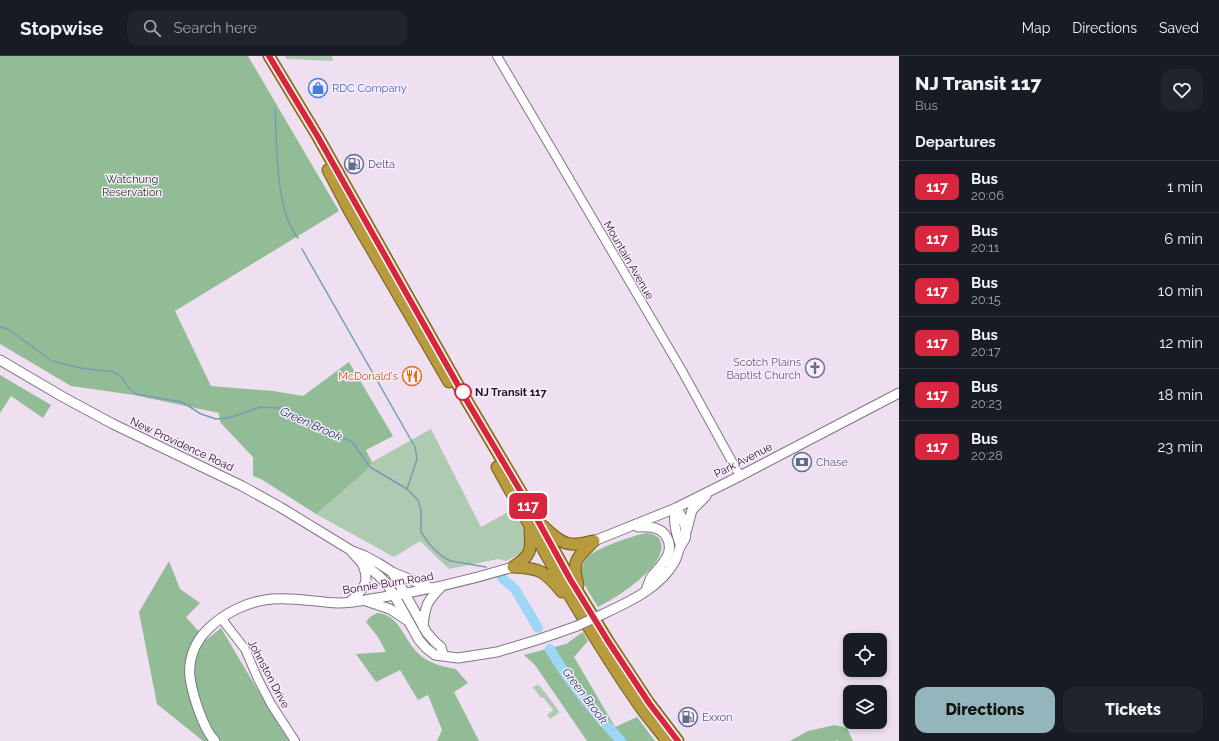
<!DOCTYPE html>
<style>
:root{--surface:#171b24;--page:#20242c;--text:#f1f3f6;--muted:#9ea1a6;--line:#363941;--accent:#93b5bc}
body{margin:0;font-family:Raleway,sans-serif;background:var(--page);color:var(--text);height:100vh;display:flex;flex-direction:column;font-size:15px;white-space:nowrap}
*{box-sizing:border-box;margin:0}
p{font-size:13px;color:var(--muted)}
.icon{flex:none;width:22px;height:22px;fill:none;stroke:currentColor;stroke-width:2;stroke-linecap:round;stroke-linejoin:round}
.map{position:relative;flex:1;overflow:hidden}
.drawer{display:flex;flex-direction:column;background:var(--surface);width:320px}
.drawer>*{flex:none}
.badge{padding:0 8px;border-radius:6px;font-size:14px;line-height:26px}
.buttons{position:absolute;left:843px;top:577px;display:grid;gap:8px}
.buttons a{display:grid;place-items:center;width:44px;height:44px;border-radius:8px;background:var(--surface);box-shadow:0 2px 6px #0003;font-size:20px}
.map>.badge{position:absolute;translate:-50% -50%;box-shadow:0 0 0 2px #fff}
h2{padding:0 16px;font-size:15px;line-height:36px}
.round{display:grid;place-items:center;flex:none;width:42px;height:42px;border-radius:12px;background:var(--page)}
.overview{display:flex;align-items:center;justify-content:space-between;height:68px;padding:0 16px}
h1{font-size:19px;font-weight:800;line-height:30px}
.primary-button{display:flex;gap:8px;margin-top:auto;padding:8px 16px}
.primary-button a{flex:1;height:46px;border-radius:12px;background:var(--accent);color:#111;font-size:16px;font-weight:800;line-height:46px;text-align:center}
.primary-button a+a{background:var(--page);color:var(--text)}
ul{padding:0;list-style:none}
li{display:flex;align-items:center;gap:12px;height:52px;padding:0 16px;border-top:1px solid var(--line)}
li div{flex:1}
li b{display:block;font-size:15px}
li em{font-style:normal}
li .badge{min-width:44px;font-weight:700;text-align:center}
header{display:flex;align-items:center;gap:24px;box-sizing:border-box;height:56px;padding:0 20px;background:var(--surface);border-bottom:1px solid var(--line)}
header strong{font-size:19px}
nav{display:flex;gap:22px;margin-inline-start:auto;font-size:14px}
.search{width:280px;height:36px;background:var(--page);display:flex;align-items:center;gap:10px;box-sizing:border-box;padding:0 14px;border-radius:12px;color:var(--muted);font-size:15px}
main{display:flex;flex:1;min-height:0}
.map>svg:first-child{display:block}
.green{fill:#aecab1}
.forest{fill:#91bc95}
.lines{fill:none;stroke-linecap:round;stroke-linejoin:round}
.stream{stroke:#779db4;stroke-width:1.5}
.river{stroke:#9ed7f5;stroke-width:10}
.tertiary-casing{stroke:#837586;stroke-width:10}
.secondary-casing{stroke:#837586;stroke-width:11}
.trunk-casing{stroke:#765b14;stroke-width:13}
.tertiary{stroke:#fff;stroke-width:8}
.secondary{stroke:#fff;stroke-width:9}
.trunk{stroke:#b89a3f;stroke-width:11}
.secondary-bridge-casing{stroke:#837586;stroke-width:11;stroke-linecap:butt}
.secondary-bridge{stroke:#fff;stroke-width:9}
.line-casing{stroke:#fff;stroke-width:9}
.line{stroke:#d7263d;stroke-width:6}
.stop-dot{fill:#fff;stroke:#d7263d;stroke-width:2}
.labels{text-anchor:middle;stroke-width:3;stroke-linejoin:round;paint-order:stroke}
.shop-label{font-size:11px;fill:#366cbe;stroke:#fcecff;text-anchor:start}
.service-label{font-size:11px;fill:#4e5e75;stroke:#fcecff;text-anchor:start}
.park-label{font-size:11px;fill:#083914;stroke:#fcecff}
.street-label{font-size:11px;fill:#1b151c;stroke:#fcecff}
.worship-label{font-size:11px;fill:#5b616d;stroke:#fcecff;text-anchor:end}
.food-label{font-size:11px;fill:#c56008;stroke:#fcecff;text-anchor:end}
.stop-label{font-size:11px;font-weight:bold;fill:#1b151c;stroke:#fcecff;text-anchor:start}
.water-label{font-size:12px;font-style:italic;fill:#0d3d52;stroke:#fcecff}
</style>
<header>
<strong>Stopwise</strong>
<div class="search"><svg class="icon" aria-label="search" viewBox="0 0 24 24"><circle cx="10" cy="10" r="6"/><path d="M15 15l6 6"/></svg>Search here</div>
<nav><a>Map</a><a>Directions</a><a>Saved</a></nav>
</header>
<main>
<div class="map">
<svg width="899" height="685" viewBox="0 0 899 685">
<rect width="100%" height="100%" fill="#eedff1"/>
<path class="green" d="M285 0H332L333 5 287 3Z
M431 373 481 471 512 454C525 474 530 475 521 498L506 505 498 503 449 513 420 485 394 501 316 458 366 415 372 406Z
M537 629 540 630 559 655V657L550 663 547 659 553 654 543 641 541 642 533 631Z"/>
<path class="forest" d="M0 0H248L339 155 175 255 211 330 273 335 303 340 349 306 393 380 366 394 372 406 366 415 316 458 261 423 253 420V401L220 366 219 357 134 339 71 330 0 288Z
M0 319 51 349 43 362 11 340 0 357Z
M647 477C653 478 660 480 661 487 667 510 615 543 598 551 592 541 581 526 581 515 582 509 585 503 590 499 600 491 634 479 647 477Z
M169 505 180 533 200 547 186 561 206 584 221 572 263 643 289 685H203L157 648 139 556Z
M377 557C400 558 405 587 420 599 427 605 437 609 446 611 448 612 453 612 455 613 458 615 465 624 468 627L454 636 479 685H437L442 674 428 639 418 644 400 614 376 626 356 598 386 596 378 581 366 566 370 561Z
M583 576 588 585 574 601 615 671 637 661 655 685H587L535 609 524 599 566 588Z
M835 669 847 672 853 685H838L837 684 835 685H790L808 675Z"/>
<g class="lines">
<path class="stream" d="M275 52C277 87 275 155 298 182
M302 193 415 391 417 403 407 433
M0 271 8 273 52 305 81 312 114 316 122 322 129 332 136 338 182 346 201 358 216 363 227 362 241 358 260 351 281 352 307 363 334 376 353 387 370 411 407 433 418 444 421 454V476L430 489 443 501 451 505 486 511"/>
<path class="river" d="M502 522 515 533 538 572
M550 593C569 627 595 657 621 685"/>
<defs>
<path id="tertiary" d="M497 0 681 313 740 420
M221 562 245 593 258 623 271 648 295 685"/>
<path id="secondary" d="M0 304 63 341 113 368 242 430 280 451 352 495 365 500 378 507 392 516 396 522 427 577 435 586 441 591 443 599
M676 452C672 465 676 478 681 490
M638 471C648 470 660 470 666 480 676 496 662 508 652 520 649 524 648 530 646 534
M687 473 692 454 706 440
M594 485 676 452 740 420 899 337
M352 496 361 506 378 519 386 527 394 539 419 584 426 592 435 599 458 602 497 596 540 583 577 570
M392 516 431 532
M366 545 390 553 408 565
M350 546C364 532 371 527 362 507
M603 558C629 546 660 532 675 505 677 501 678 496 680 491 681 488 683 486 685 483 688 473 682 459 676 452
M423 571C425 549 427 545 442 530
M215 685C203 673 192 637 190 621 188 603 195 586 207 574 224 557 248 545 272 543 294 541 316 546 338 547 349 547 361 545 371 543 419 536 467 525 513 511"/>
<path id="trunk" d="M269 0 318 81 467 345 537 463 570 523 608 585 649 647 678 685
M328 114 350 156 449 326
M497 411C542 491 586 573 639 649 648 662 658 673 667 685
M543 470C551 477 561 488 572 488 579 489 587 486 594 485
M513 511C540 512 545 515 562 536
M513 511C531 500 532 494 530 474
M578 529C571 504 577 502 594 485"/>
</defs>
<use href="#tertiary" class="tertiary-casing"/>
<use href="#secondary" class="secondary-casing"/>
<use href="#trunk" class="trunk-casing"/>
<use href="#tertiary" class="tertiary"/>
<use href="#secondary" class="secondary"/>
<use href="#trunk" class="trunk"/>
<defs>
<path id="secondary-bridge" d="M577 570 603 558"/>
</defs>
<use href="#secondary-bridge" class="secondary-bridge-casing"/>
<use href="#secondary-bridge" class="secondary-bridge"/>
</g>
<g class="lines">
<defs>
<path id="line" d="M269 0 318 81 467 345 537 463 570 523 608 585 649 647 678 685"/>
</defs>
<use href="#line" class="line-casing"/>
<use href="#line" class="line"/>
</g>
<defs>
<symbol id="shop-ring" viewBox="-11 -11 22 22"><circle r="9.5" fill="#fcecff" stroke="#3f7fe0" stroke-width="1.5"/><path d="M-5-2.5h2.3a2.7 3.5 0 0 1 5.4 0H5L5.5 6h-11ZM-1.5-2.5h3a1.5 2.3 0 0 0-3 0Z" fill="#3f7fe0"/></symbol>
<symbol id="fuel-ring" viewBox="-11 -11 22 22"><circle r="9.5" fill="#fcecff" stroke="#5c6f8a" stroke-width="1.5"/><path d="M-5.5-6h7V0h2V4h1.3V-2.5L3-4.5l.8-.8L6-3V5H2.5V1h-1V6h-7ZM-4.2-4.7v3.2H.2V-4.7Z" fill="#5c6f8a"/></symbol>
<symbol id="church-ring" viewBox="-11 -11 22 22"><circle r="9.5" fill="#fcecff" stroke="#6b7280" stroke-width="1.5"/><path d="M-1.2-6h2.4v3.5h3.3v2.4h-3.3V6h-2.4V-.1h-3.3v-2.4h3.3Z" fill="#6b7280"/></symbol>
<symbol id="restaurant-ring" viewBox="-11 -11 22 22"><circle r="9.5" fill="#fcecff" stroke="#e8710a" stroke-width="1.5"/><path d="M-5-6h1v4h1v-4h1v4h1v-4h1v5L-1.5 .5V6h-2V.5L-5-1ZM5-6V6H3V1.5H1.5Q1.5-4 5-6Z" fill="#e8710a"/></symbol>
<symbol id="bank-ring" viewBox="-11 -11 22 22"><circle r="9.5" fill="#fcecff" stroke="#5c6f8a" stroke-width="1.5"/><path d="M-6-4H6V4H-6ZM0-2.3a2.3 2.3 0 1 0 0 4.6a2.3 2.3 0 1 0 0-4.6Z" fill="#5c6f8a"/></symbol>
</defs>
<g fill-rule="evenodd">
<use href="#shop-ring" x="307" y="21" width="22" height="22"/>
<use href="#fuel-ring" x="343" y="97" width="22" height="22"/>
<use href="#church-ring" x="804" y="301" width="22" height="22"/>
<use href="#restaurant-ring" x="401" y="309" width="22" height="22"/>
<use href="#bank-ring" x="791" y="395" width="22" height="22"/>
<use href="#fuel-ring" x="677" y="650" width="22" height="22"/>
</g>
<circle class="stop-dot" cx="463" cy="336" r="8"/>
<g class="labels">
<g class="shop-label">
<text x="332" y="36">RDC Company</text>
</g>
<g class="service-label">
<text x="368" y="112">Delta</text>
<text x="816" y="410">Chase</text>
<text x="702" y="665">Exxon</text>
</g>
<g class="park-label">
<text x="132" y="127">Watchung<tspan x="132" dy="13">Reservation</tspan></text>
</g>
<g class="street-label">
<text transform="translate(629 204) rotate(60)" y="4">Mountain Avenue</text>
<text transform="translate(182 388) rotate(25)" y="4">New Providence Road</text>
<text transform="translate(743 404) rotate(-27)" y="4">Park Avenue</text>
<text transform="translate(388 527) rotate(-9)" y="4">Bonnie Burn Road</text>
<text transform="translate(269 618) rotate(62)" y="4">Johnston Drive</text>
</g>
<g class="worship-label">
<text x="801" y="310">Scotch Plains<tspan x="801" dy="13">Baptist Church</tspan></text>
</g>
<g class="food-label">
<text x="398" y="324">McDonald's</text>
</g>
<g class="stop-label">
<text x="475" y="340">NJ Transit 117</text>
</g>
<g class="water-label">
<text transform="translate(311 368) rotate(24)" y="4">Green Brook</text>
<text transform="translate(585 640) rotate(53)" y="4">Green Brook</text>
</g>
</g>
</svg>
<div class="buttons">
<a><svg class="icon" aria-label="locate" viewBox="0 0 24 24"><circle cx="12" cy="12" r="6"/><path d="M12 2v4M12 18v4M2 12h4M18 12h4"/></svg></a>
<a><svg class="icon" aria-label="layers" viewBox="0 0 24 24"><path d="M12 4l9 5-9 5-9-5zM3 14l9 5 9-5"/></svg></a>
</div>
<b class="badge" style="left:528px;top:450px;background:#d7263d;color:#fff">117</b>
</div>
<section class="drawer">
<div class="overview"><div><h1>NJ Transit 117</h1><p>Bus</p></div><a class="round"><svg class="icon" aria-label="heart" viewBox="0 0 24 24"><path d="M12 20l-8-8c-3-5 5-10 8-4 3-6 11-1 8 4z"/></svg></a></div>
<h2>Departures</h2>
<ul>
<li><span class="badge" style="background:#d7263d;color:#fff">117</span><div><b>Bus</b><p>20:06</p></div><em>1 min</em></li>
<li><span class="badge" style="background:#d7263d;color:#fff">117</span><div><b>Bus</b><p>20:11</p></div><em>6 min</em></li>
<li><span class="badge" style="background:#d7263d;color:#fff">117</span><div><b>Bus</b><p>20:15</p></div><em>10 min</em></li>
<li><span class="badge" style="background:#d7263d;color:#fff">117</span><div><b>Bus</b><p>20:17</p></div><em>12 min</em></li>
<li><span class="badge" style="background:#d7263d;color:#fff">117</span><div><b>Bus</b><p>20:23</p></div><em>18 min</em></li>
<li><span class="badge" style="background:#d7263d;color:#fff">117</span><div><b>Bus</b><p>20:28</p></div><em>23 min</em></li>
</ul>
<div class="primary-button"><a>Directions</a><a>Tickets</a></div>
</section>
</main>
